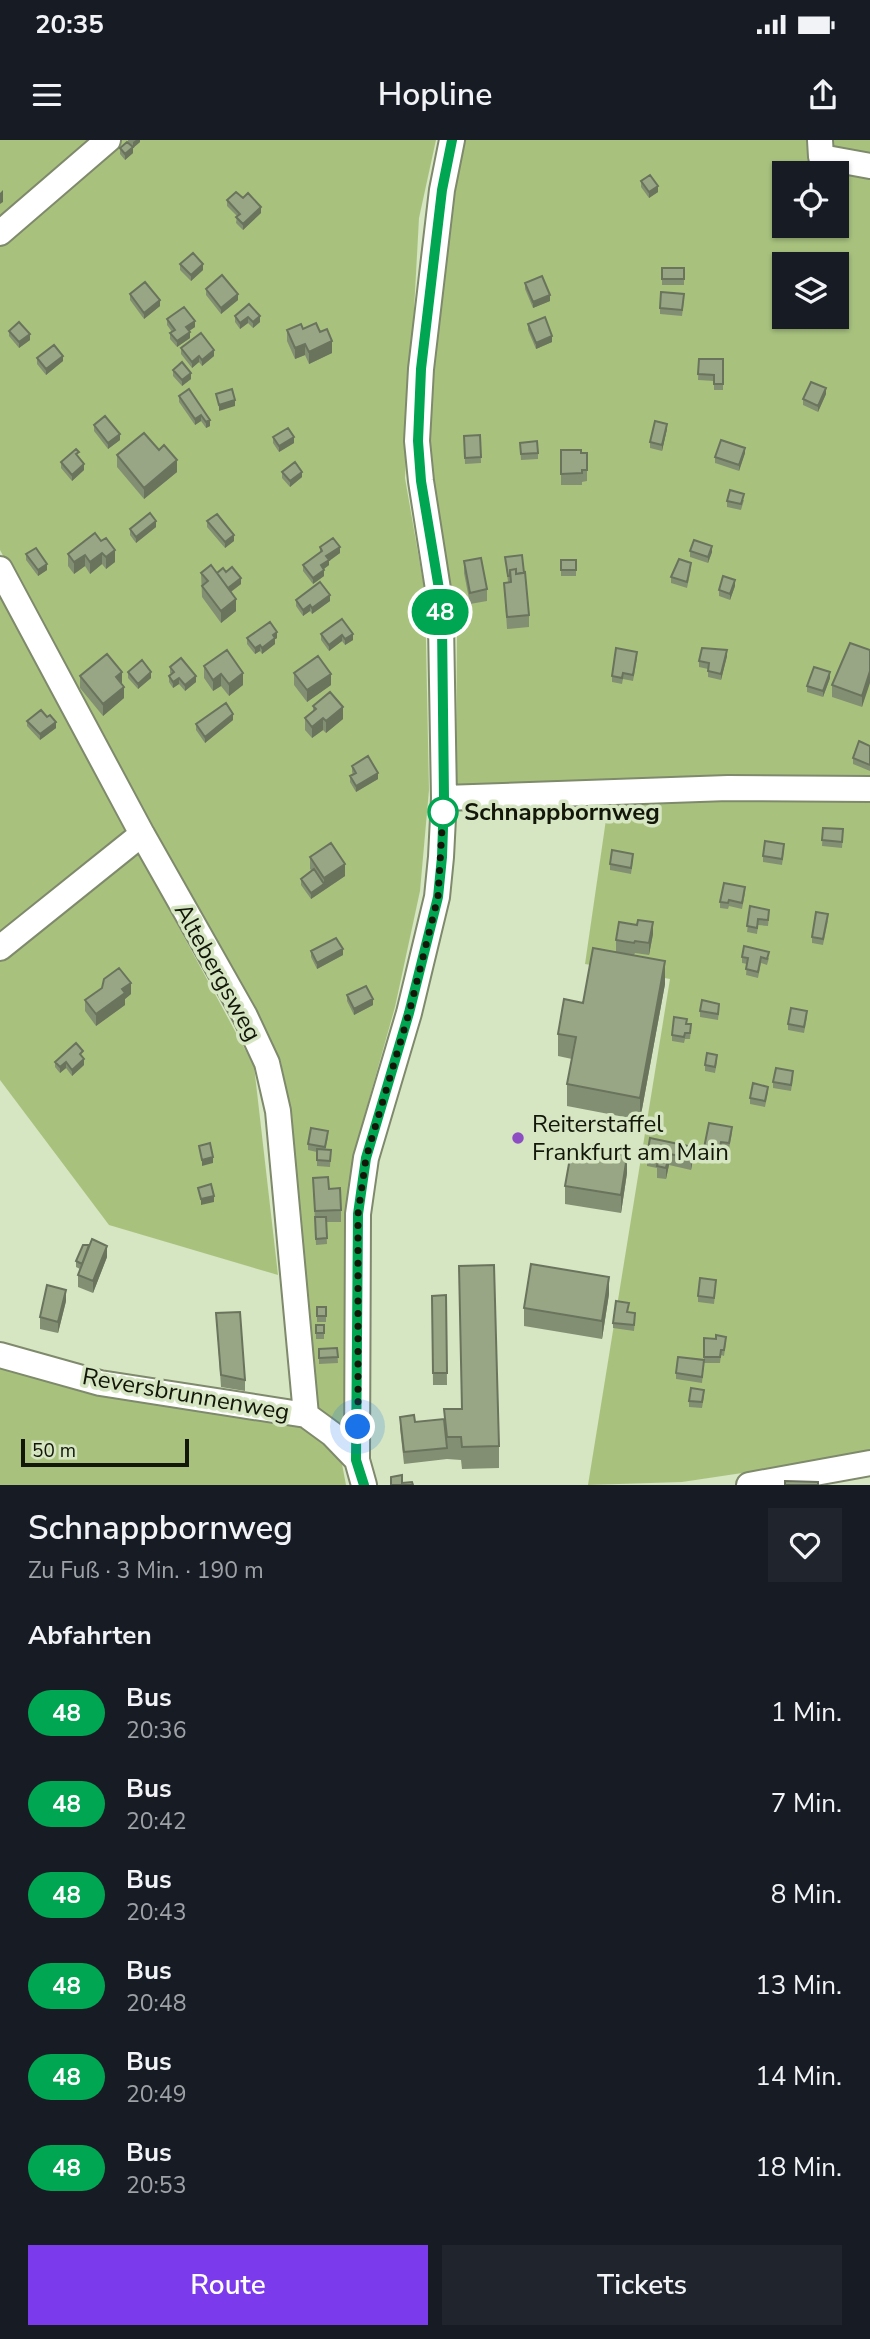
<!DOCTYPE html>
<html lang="de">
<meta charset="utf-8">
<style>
:root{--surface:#171b24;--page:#20242c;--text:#f1f3f6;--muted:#9ea1a6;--accent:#7c3aed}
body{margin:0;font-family:"Nunito Sans",sans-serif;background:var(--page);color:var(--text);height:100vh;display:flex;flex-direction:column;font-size:26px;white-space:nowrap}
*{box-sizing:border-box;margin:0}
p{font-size:23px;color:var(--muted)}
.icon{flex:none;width:38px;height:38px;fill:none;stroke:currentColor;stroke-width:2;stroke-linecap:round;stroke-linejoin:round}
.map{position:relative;height:1345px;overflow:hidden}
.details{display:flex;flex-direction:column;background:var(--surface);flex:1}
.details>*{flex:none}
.badge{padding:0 14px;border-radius:23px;font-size:24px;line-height:46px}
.buttons{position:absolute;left:772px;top:21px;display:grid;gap:14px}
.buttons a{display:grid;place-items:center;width:77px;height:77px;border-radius:0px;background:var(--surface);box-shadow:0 2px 5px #0004;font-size:35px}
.scale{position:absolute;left:21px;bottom:18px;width:168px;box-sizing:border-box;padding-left:7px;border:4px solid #12170a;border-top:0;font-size:19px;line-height:24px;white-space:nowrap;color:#12170a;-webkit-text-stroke:5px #d6e5c2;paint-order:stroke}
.you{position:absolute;width:35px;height:35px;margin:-18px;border:5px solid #fff;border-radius:50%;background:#1a73e8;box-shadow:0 0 0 10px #1a73e833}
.map>.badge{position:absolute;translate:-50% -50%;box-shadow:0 0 0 4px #fff}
h2{padding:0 28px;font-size:26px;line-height:63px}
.round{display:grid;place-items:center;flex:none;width:74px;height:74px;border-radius:0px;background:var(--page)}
.headline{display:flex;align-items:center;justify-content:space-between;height:119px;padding:0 28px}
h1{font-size:33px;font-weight:600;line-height:52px}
.cta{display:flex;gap:14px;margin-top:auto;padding:14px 28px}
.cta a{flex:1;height:80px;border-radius:0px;background:var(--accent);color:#fff;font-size:28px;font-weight:600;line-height:80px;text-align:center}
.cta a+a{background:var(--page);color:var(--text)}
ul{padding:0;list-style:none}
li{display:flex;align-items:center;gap:21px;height:91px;padding:0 28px}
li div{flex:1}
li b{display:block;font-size:26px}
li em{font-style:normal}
li .badge{min-width:77px;font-weight:700;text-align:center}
.status{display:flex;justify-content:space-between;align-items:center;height:49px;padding:0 35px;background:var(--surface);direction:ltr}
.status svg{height:19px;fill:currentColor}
header{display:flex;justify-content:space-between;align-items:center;height:91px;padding:0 28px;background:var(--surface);font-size:32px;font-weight:600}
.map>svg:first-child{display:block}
.green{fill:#a8c27e;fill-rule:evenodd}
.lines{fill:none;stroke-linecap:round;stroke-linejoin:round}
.minor-casing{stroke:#7e8a6b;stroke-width:28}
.minor{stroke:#fff;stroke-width:24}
.wall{fill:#838f72}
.shaded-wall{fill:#6a745d}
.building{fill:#98a685;stroke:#6a745d;stroke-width:2}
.line-casing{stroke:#fff;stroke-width:16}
.line{stroke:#00a651;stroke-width:10}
.walk{stroke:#12170a;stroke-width:7;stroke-dasharray:0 12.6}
.stop-dot{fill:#fff;stroke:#00a651;stroke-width:3.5}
.poi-dot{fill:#8d4ec4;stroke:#d6e5c2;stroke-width:2.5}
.labels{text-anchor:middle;stroke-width:7;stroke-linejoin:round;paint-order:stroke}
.stop-label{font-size:24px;font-weight:bold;fill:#12170a;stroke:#d6e5c2;text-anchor:start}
.street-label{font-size:24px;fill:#12170a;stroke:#d6e5c2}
.poi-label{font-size:24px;fill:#12170a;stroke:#d6e5c2;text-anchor:start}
</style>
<div class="status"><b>20:35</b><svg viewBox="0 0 49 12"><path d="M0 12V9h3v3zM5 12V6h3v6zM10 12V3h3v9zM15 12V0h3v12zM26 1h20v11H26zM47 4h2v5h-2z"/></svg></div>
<header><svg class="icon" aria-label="menu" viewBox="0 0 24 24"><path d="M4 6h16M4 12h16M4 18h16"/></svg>Hopline<svg class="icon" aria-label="share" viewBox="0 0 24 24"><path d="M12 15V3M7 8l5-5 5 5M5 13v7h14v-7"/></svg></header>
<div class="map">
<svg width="870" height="1345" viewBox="0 0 870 1345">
<rect width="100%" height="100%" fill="#d6e5c2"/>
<path class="green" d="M0 0H436L419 78 405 338 425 453 429 650 420 751 395 867 354 1013 345 1074 344 1288 319 1276 281 921 145 683 0 410Z
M464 0H870V1314L682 1342 588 1345 670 839 585 824 611 645 456 648 457 487 428 343 429 272 455 47ZM784 33H836V86H784ZM784 124H836V177H784Z
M0 457 254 926 278 1135 109 1085 0 940Z
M0 1225 101 1254 219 1275 299 1286 313 1292 342 1324 346 1345H0Z"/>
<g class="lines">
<defs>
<path id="minor" d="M820 0 821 17 870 26
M0 93 108 0
M0 429 142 694 245 876 267 923 278 971 306 1275
M444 658 728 648 870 649
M0 808 142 694
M0 1215 100 1243 306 1275 332 1294 357 1320
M364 1345 357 1320 358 1074 366 1018 409 873 437 757 441 717 444 658 441 484 438 449 421 341 417 301 421 229 442 50 452 0
M749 1345 870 1323"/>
</defs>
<use href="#minor" class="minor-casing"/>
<use href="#minor" class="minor"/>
</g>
<path class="wall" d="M128 0H140V2L133 8V13L125 20 120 14V8L128 3Z
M641 41 658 52 649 58 641 47Z
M243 58 261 73 243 90 236 83 237 76 227 66V60Z
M180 124 203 130 191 141 180 130Z
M662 128H684V145H662Z
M525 143 550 161 533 168 525 149Z
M206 149 238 160 221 174 206 155Z
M130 154 160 166 144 179 130 160Z
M684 160 682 176 660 174V168Z
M249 164 260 182 253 188 248 183 240 189 235 182V176Z
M167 179 195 187 189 191 190 198 177 207 170 199V193L172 192 167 185Z
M528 184 552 202 536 209 528 190Z
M303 189 320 192 332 213 309 224 305 215 295 219 287 201V190Z
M9 191 30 200 19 208 9 196Z
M181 208 214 216 202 226 199 222 192 228 181 214Z
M37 218 63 221 46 235 37 224Z
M699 219H723V250H714V241L698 240Z
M173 230 191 239 182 246 173 236Z
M189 249 210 286 206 288 201 281 195 285 179 262V256Z
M826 254 818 272 803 265V259Z
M94 285 120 300 108 309 94 291Z
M667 289 662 311 650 308V302Z
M480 295 481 323 465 324 464 296Z
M273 297 294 303 279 312 273 303Z
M520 303 538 313V319L521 320Z
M561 310 587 313V341L582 342V345H561Z
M745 313 739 331 715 323V317Z
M117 315 177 332 144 359 117 327Z
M79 317 84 330 72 341 61 328V322Z
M282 332 302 337 290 347 282 338Z
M744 360 741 370 727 367V361Z
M207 381 234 401 225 408 207 387Z
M156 387 136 403 130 395V389Z
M101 401 115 422 106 429 102 424 90 434 85 426 74 434 68 426V414Z
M320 407 340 413 329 421V425L324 429V436L313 444 303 431V425L320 413Z
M690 411 712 412 708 423 690 417Z
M26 414 47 430 38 436 26 420Z
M505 417 529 475V487L507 489 504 443H511L508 442Z
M561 420H576V436H561Z
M464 421 487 449V461L470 464 464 433Z
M691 429 687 448 671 443V437Z
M226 432 241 444 231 452 236 471 221 483 202 457 201 433H217Z
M735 446 730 460 719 456V450Z
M296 460 330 461 312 474 310 471 303 476 296 466Z
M342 479 353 500 345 505 342 501 329 511 321 500V494Z
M247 498H277L275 499V504L262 514 260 511 255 514 247 504Z
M870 510 862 567 832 557V545Z
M727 516 721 540 708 537V529L699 527V521Z
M637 518 633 541 623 539 622 544 612 542V536Z
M204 526 243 545 229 556 221 546 213 551 204 538Z
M170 527 196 542 185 551 179 544 173 548 169 542V536L172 534 170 533Z
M128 532 151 538 138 549 128 538Z
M294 533 331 545 307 562 294 545Z
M80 536 122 544 124 558 103 576 80 548Z
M830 538 823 557 807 552V546Z
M313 566 343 579 326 593 323 590 312 598 305 590V578L313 572Z
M47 577 56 588 40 600 27 586V581Z
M233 580 205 603 196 590V584Z
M870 606V631L853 624V618Z
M352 626 378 639 356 652 350 642V636L353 634 352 632Z
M823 688 843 695 842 708 822 706Z
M784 710 782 725 763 722V716Z
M310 717 345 736 311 759 301 745V739L312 731 310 729Z
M633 719 631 734 610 730V724Z
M745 753 742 769 729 766 728 769 720 768V762Z
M750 766 769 775 768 786 758 785 757 794 747 792Z
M828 780 823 805 812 803V797Z
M653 794 649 815 635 813 634 815 616 812V800Z
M311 811 343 815 317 829 311 817Z
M742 817 769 818 767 825 761 823 758 838 746 835 747 824 742 823Z
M665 844 640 980 567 966V944L572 919 558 916V894L583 863Z
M131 854 125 859V865L96 886 85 871V860Z
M347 855 373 865 354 875 347 861Z
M719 870 718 880 700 877V871Z
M807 877 804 893 788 890V884Z
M687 884 691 890 690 899H685L684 903 672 901V895Z
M83 917 84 925 72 936 66 928 60 933 55 927V922Z
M717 921 715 933 705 931V925Z
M793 937 791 951 773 948V942Z
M768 952 765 967 750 964V958Z
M732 993 729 1009 721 1008 719 1017 704 1014V1008Z
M328 997 325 1010H331L330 1027 317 1026V1012L308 1010V1004Z
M650 998 693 1019 691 1030 669 1025 666 1039 657 1038V1028L647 1026V1015Z
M627 1033 621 1073 565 1064V1046Z
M313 1038 329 1049 341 1070V1082H326L327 1104 316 1105Z
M107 1117 93 1153 78 1147V1135L80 1129 76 1127V1121Z
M716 1146 714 1164 698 1162V1156Z
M609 1154 602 1199 524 1186V1168Z
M446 1155 447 1245H433L432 1156Z
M66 1161 58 1193 40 1189V1177Z
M317 1167H326V1182H317Z
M628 1172 635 1179 634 1191 613 1188V1183Z
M216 1173 245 1240V1251L221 1247Z
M316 1185H324V1199H316Z
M704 1198 726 1203 724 1216 721 1215 720 1223H704L702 1243 676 1239V1233L704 1220Z
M337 1208 338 1223 319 1224V1209Z
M704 1256 702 1268 689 1267V1261Z
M444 1269 499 1306V1328L462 1329 461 1320 447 1319 404 1324 400 1288V1277L415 1282 444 1279Z"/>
<path class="shaded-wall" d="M136 0H140V2L133 8V2Z
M133 7V13L125 20V14Z
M658 46V52L649 58V52Z
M3 50V62L0 64V53Z
M261 67V73L243 90V84Z
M203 124V130L191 141V135Z
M238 154V160L221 174V168Z
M550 155V161L533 168V162Z
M160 160V166L144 179V173Z
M260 176V182L253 188V182Z
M248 177V183L240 189V183Z
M195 181V187L186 193V187Z
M190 192V198L177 207V201Z
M30 194V200L19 208V202Z
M552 196V202L536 209V203Z
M332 201V213L309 224V212Z
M305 204V215L295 219V208Z
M214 210V216L202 226V220Z
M63 216V221L46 235V229Z
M199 216V222L192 228V222Z
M191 233V239L182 246V240Z
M826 248V254L818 272V266Z
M235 260V266L219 271V265Z
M201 275V281L195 285V279Z
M210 280V286L206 288V282Z
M667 284V289L662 311V305Z
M120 294V300L108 309V303Z
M294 297V303L279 312V306Z
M745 308V313L739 331V325Z
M177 320V332L144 359V348Z
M84 324V330L72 341V335Z
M302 332V337L290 347V341Z
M156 381V387L136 403V397Z
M234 395V401L225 408V402Z
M712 406V412L708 423V417Z
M340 407V413L329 421V425L321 431V425L326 416Z
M115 410V422L106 429V417Z
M102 413V424L90 434V422Z
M85 415V426L74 434V422Z
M47 424V430L38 436V430Z
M324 430V436L313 444V438Z
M241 438V444L225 456V450Z
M735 440V446L730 460V454Z
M330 455V461L312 474V468Z
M236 459V471L221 483V471Z
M310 465V471L303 476V470Z
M277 492V498L275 499V504L262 514V508L273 495Z
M353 494V500L345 505V499Z
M342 495V501L329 511V505Z
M260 505V511L255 514V508Z
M727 510V516L721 540V534Z
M870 531V543L862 567V556Z
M122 532V544L116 537Z
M151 532V538L138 549V544Z
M830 532V538L823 557V551Z
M243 533V545L229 556V544Z
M221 534V546L213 551V540Z
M331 534V545L307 562V550Z
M196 536V542L185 551V545Z
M179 538V544L173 548V542Z
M124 547V558L103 576V564Z
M343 567V579L326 593V581Z
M233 574V580L205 603V597Z
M323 578V590L312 598V587Z
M56 582V588L40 600V594Z
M378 633V639L356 652V646Z
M345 724V736L311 759V753L324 744V738Z
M653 782V794L649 815V803Z
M343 809V815L317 829V823Z
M665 821V844L640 980V958Z
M131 843V854L125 859V865L96 886V874L122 849Z
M373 859V865L354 875V869Z
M84 919V925L72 936V930Z
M66 922V928L60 933V927Z
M693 1007V1019L691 1030V1018Z
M669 1014V1025L666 1039V1028Z
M627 1016V1033L621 1073V1055Z
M213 1017V1023L202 1026V1020Z
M214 1056V1062L201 1065V1059Z
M107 1106V1117L93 1153V1141Z
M609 1137V1154L602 1199V1181Z
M66 1150V1161L58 1193V1182Z"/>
<path class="building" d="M127 2 133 7 125 14 120 8Z
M650 35 658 46 649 52 641 41Z
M236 52 243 58 248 53 261 67 243 84 236 77 240 74 227 60Z
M193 113 203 124 191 135 180 124Z
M662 128H684V139H662Z
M222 135 238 154 221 168 206 149Z
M542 136 550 155 533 162 525 143Z
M145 142 160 160 144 173 130 154Z
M661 152 684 154 682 170 660 168Z
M249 164 260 176 253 182 248 177 240 183 235 176Z
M184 167 195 181 186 187 190 192 177 201 170 193 175 190 167 179Z
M545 177 552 196 536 203 528 184Z
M19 182 30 194 19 202 9 191Z
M316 183 320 192 327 189 332 201 309 212 305 204 295 208 287 190 301 184 303 189Z
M201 193 214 210 202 220 199 216 192 222 181 208Z
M54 205 63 216 46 229 37 218Z
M699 219H723V244H714V235L698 234Z
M182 222 191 233 182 240 173 230Z
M811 242 826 248 818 266 803 259Z
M189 249 210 280 206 282 201 275 195 279 179 256Z
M232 249 235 260 219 265 216 254Z
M105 276 120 294 108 303 94 285Z
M655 281 667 284 662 305 650 302Z
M288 288 294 297 279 306 273 297Z
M144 293 159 310 164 305 177 320 144 348 117 315Z
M480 295 481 317 465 318 464 296Z
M721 300 745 308 739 325 715 317Z
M537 301 538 313 521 314 520 303Z
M76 309 79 312 76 314 84 324 72 335 61 322Z
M561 310H581V313H587V330H582V333L561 334Z
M295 322 302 332 290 341 282 332Z
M730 350 744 354 741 364 727 361Z
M150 373 156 381 136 397 130 389Z
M217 374 234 395 225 402 207 381Z
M95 393 101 401 106 398 115 410 106 417 102 413 90 422 85 415 74 422 68 414Z
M333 398 340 407 326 416 329 420 321 425 324 430 313 438 303 425 322 411 320 407Z
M694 400 712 406 708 417 690 411Z
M36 408 47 424 38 430 26 414Z
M522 415 524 433 516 434V429L510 430V436H508L505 417Z
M481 418 487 449 470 453 464 421Z
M679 419 691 423 687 442 671 437Z
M561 420H576V430H561Z
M211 425 236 459 221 471 202 446 208 441 201 433Z
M232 427 241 438 228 448 217 433 223 428 226 432Z
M516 429V434L525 432 529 475 507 477 504 443 511 442 510 430Z
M723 436 735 440 730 454 719 450Z
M320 442 330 455 312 468 310 465 303 470 296 460Z
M342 479 353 494 345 499 342 495 329 505 321 494Z
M270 482 277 492 273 495 275 498 262 508 260 505 255 508 247 498Z
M850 503 870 510V531L862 556 832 545Z
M616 508 637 512 633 535 623 533 622 538 612 536Z
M702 508 727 510 721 534 708 531 709 523 699 521Z
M227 510 243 533 229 544 221 534 213 540 204 526Z
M107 514 122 532 116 537 124 547 103 564 80 536Z
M318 516 331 534 307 550 294 533Z
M181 518 196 536 185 545 179 538 173 542 169 536 174 532 170 527Z
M142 520 151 532 138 544 128 532Z
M814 527 830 532 823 551 807 546Z
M330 552 343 567 326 581 323 578 312 587 305 578 316 569 313 566Z
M226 563 233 574 205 597 196 584Z
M41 570 47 577 50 575 56 582 40 594 27 581Z
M859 601 870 606V625L853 618Z
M368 616 378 633 356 646 350 636 356 633 352 626Z
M823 688 843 689 842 702 822 700Z
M765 701 784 704 782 719 763 716Z
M331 703 345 724 324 738 310 717Z
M612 710 633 714 631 728 610 724Z
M314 729 324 744 311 753 301 739Z
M724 743 745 747 742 763 729 760 728 763 720 762Z
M750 766 769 770 768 780 758 779 757 788 747 786Z
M816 772 828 774 823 799 812 797Z
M638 780 653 782 649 803 635 801 634 803 616 800 619 782 637 785Z
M336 798 343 809 317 823 311 811Z
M744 806 769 812 767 819 761 817 758 832 746 829 748 818 742 817Z
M593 808 665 821 640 958 567 944 576 897 558 894 564 859 583 863Z
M119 828 131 843 122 849 125 853 96 874 85 860 102 848 104 839Z
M366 846 373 859 354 869 347 855Z
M702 860 719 864 718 874 700 871Z
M791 868 807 871 804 887 788 884Z
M674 877 687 879 686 884H691L690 893H685L684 897 672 895Z
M76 903 83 911 80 914 84 919 72 930 66 922 60 927 55 922Z
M707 913 717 915 715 927 705 925Z
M776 928 793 931 791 945 773 942Z
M753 943 768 947 765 961 750 958Z
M709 983 732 987 729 1003 721 1002 719 1011 704 1008Z
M311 988 328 991 325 1007 308 1004Z
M650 998 693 1007 691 1018 669 1014 666 1028 657 1026 659 1017 647 1015Z
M210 1003 213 1017 202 1020 199 1006Z
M572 1007 627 1016 621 1055 565 1046Z
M317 1009 331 1010 330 1021 317 1020Z
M328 1037 329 1049 340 1048 341 1070 315 1071 313 1038Z
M211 1044 214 1056 201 1059 198 1048Z
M315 1077H326L327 1098 316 1099Z
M92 1099 107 1106 93 1141 78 1135Z
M83 1105H89L82 1124 76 1121Z
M531 1124 609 1137 602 1181 524 1168Z
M494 1125 499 1306 462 1307 461 1297H447L444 1269H462L459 1126Z
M700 1138 716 1140 714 1158 698 1156Z
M47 1145 66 1150 58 1182 40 1177Z
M446 1155 447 1233H433L432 1156Z
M616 1161 629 1163 627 1172 635 1173 634 1185 613 1183Z
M317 1167H326V1176H317Z
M240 1172 245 1240 221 1235 216 1173Z
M316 1185H324V1193H316Z
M716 1195 726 1197 724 1210H721L720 1217H704V1198L716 1199Z
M337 1208 338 1217 319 1218V1209Z
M678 1217 704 1220 702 1237 676 1233Z
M691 1248 704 1250 702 1262 689 1261Z
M414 1275 415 1282 444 1279 447 1308 404 1312 400 1277Z
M402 1335V1343L412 1342 413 1345H391V1337Z
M785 1341 818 1342V1345H785Z"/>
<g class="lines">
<defs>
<path id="line" d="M364 1345 356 1320 358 1074 366 1018 409 873 438 757 442 717 444 658 442 484 439 449 421 341 418 301 421 229 442 50 452 0"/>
</defs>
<use href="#line" class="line-casing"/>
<use href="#line" class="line"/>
<path class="walk" d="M358 1287V1074L366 1018 409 873 438 757 443 672"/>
</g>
<circle class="stop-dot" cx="443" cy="672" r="14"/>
<circle class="poi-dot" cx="518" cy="998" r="7"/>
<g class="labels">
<g class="stop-label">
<text x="464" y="680">Schnappbornweg</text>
</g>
<g class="street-label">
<text transform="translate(218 832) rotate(61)" y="8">Altebergsweg</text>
<text transform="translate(186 1254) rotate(10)" y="8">Reversbrunnenweg</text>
</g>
<g class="poi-label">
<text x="532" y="992">Reiterstaffel<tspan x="532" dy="28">Frankfurt am Main</tspan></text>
</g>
</g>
</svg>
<div class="buttons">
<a><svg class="icon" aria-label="locate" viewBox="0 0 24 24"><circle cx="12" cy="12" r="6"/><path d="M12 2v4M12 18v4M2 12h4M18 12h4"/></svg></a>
<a><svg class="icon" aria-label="layers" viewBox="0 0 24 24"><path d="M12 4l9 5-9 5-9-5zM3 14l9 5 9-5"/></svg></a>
</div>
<div class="scale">50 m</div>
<div class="you" style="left:358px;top:1287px"></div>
<b class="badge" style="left:440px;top:472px;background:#00a651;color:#fff">48</b>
</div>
<section class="details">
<div class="headline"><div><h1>Schnappbornweg</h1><p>Zu Fuß · 3 Min. · 190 m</p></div><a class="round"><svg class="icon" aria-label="heart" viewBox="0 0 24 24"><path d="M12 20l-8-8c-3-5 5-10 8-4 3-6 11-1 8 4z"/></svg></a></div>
<h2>Abfahrten</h2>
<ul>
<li><span class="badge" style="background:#00a651;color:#fff">48</span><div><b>Bus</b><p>20:36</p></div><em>1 Min.</em></li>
<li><span class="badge" style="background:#00a651;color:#fff">48</span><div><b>Bus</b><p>20:42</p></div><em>7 Min.</em></li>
<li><span class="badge" style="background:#00a651;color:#fff">48</span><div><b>Bus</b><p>20:43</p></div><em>8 Min.</em></li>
<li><span class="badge" style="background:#00a651;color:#fff">48</span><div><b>Bus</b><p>20:48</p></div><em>13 Min.</em></li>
<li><span class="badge" style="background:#00a651;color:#fff">48</span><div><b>Bus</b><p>20:49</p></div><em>14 Min.</em></li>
<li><span class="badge" style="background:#00a651;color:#fff">48</span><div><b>Bus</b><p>20:53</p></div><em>18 Min.</em></li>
</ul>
<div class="cta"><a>Route</a><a>Tickets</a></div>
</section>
